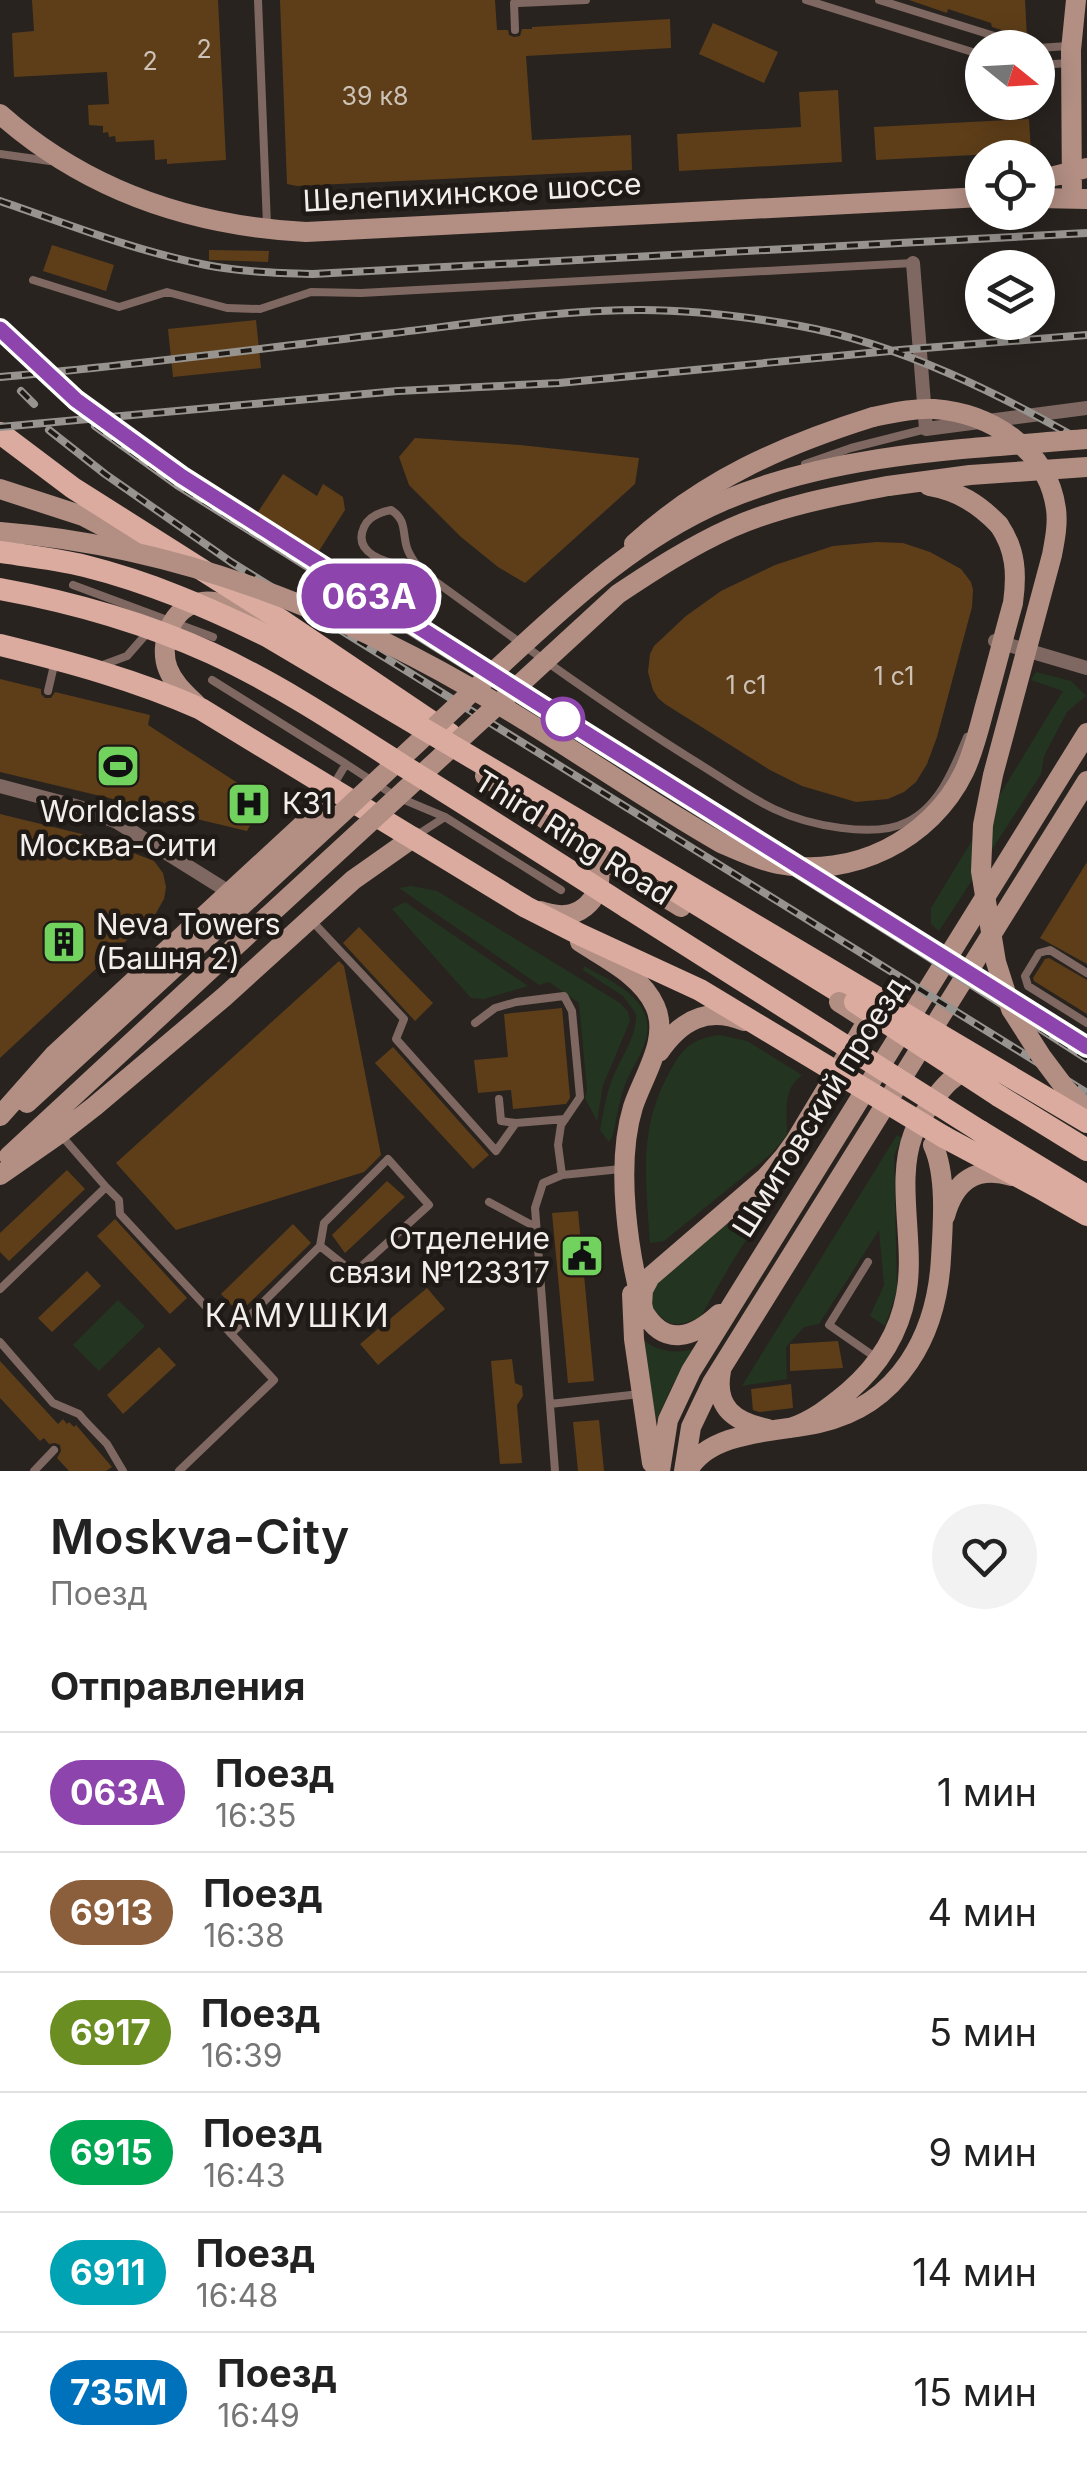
<!DOCTYPE html>
<html lang="ru">
<meta charset="utf-8">
<style>
:root{--surface:#fff;--page:#f2f2f2;--text:#222;--muted:#767676;--line:#e0e0e0}
body{margin:0;font-family:Inter,sans-serif;background:var(--page);color:var(--text);height:100vh;display:flex;flex-direction:column;font-size:38px;white-space:nowrap}
*{box-sizing:border-box;margin:0}
p{font-size:32px;color:var(--muted)}
.icon{flex:none;width:55px;height:55px;fill:none;stroke:currentColor;stroke-width:2;stroke-linecap:round;stroke-linejoin:round}
.map{position:relative;height:1471px;overflow:hidden}
.sheet{display:flex;flex-direction:column;background:var(--surface);flex:1}
.sheet>*{flex:none}
.badge{padding:0 20px;border-radius:32px;font-size:35px;line-height:65px}
.needle{width:65px;rotate:108deg}
.fabs{position:absolute;left:965px;top:30px;display:grid;gap:20px}
.fabs a{display:grid;place-items:center;width:90px;height:90px;border-radius:50%;background:var(--surface);box-shadow:0 5px 25px #0003;font-size:50px}
.map>.badge{position:absolute;translate:-50% -50%;box-shadow:0 0 0 5px #fff}
h2{padding:0 50px;font-size:38px;line-height:90px}
.round{display:grid;place-items:center;flex:none;width:105px;height:105px;border-radius:52px;background:var(--page)}
.summary{display:flex;align-items:center;justify-content:space-between;height:170px;padding:0 50px}
h1{font-size:48px;font-weight:600;line-height:75px}
ul{padding:0;list-style:none}
li{display:flex;align-items:center;gap:30px;height:120px;padding:0 50px;border-top:2px solid var(--line)}
li div{flex:1}
li b{display:block;font-size:38px}
li em{font-style:normal}
li .badge{min-width:110px;font-weight:700;text-align:center}
.map>svg:first-child{display:block}
.green{fill:#233521}
.building{fill:#5e3e19}
.lines{fill:none;stroke-linecap:round;stroke-linejoin:round}
.lane{stroke:#7e6861;stroke-width:8}
.street{stroke:#7e6861;stroke-width:14}
.secondary{stroke:#b28e83;stroke-width:20}
.primary{stroke:#daab9e;stroke-width:22}
.rail-casing{stroke:#97938f;stroke-width:8}
.rail{stroke:#1f1a15;stroke-width:4;stroke-dasharray:11;stroke-linecap:butt}
.secondary-bridge{stroke:#b28e83;stroke-width:20}
.primary-bridge{stroke:#daab9e;stroke-width:22}
.line-casing{stroke:#fff;stroke-width:22}
.line{stroke:#8e44ad;stroke-width:15}
.stop-dot{fill:#fff;stroke:#8e44ad;stroke-width:5}
.labels{text-anchor:middle;stroke-width:9;stroke-linejoin:round;paint-order:stroke}
.number-label{font-size:25px;fill:#cdc2b6}
.street-label{font-size:30px;fill:#f2eeeb;stroke:#1f1a15}
.poi-label{font-size:30px;fill:#f2eeeb;stroke:#1f1a15;text-anchor:start}
.neighbourhood-label{font-size:32px;letter-spacing:2.5px;fill:#f2eeeb;stroke:#1f1a15}
</style>
<div class="map">
<svg width="1087" height="1471" viewBox="0 0 1087 1471">
<rect width="100%" height="100%" fill="#28231f"/>
<path class="green" d="M1036 672 1071 681 1086 696 1067 712 1044 756 1041 774 939 931 931 924V908L1063 691 1031 680Z
M411 886 437 891 620 1003 628 1012 630 1021 603 1085 597 1121 585 1098 587 1090 579 1003 549 982 539 985 399 888Z
M405 902 528 986 484 999 471 998 392 909Z
M584 966C612 982 656 999 646 1039 642 1054 632 1068 626 1082 619 1099 617 1119 612 1137L609 1142 600 1130C603 1114 606 1097 611 1082 619 1060 637 1038 636 1014L623 996 583 970Z
M720 1035 747 1041 802 1075C782 1090 787 1112 787 1135L771 1154 664 1241 650 1243C646 1182 638 1131 668 1075 682 1049 690 1039 720 1035Z
M897 1135 902 1138 894 1156 897 1290 885 1326 870 1316 884 1285 879 1230 819 1324 804 1327 786 1347 787 1379 742 1386Z
M766 1185 780 1199C746 1232 725 1275 701 1316 674 1330 665 1326 649 1302L652 1289 661 1277Z
M118 1300 145 1326 99 1371 73 1345Z
M640 1338C658 1352 674 1354 695 1349L673 1384 656 1421Z"/>
<path class="building" d="M32 0H218L226 160 167 164V159L155 160 154 140 116 142 115 136 109 137 108 132 103 133V126L89 125 88 105 109 104 107 72 14 77 12 33 34 31Z
M280 0H495L497 30H508L509 35 514 37 520 36 522 29H532V27L670 19 671 48 526 56 532 140 631 135 632 170 297 186 287 184Z
M909 0H1025L1027 38 992 27 991 23 948 9 947 13Z
M713 23 778 52 764 83 699 54Z
M838 90 842 162 679 171 677 134 801 127 799 92Z
M1029 119 1031 152 876 160 874 127Z
M52 245 114 265 106 291 43 271Z
M209 250 269 251 268 262 209 260Z
M256 320 261 368 173 377 168 329Z
M415 438 520 445 639 458 635 484 525 583 498 567 461 537 409 485 399 457Z
M283 474 317 496 323 484 343 497 345 510 317 554 256 515Z
M877 542 903 543 930 552 961 569 971 582 973 590 972 607 937 737 927 764 916 782 904 792 888 799 856 802 802 786 770 770 665 704 658 698 653 690 648 672 650 654 654 646 686 616 721 591 775 565 833 546Z
M0 679 41 689V694L45 698H51L55 692 150 715 148 725 264 800 247 831 0 772Z
M0 814 90 836 154 861 163 873 166 887 164 899 156 913 0 1058Z
M1087 862V964L1040 938Z
M359 927 433 1003 415 1021 343 943Z
M1049 958 1087 980V1014L1034 981 1033 978 1045 959Z
M339 961 344 966 381 1155 364 1172 176 1230 116 1163Z
M562 1008 570 1098 566 1104 513 1109 511 1090 478 1093 474 1060 508 1057 504 1014Z
M393 1047 489 1155 473 1169 375 1063Z
M67 1170 85 1189 9 1261 0 1252V1233Z
M387 1181 405 1197 345 1253 332 1235Z
M578 1211 594 1381 568 1383 552 1213Z
M115 1219 187 1298 170 1314 97 1236Z
M293 1224 311 1243 239 1313 221 1294Z
M87 1271 101 1286 52 1332 38 1318Z
M427 1288 445 1309 378 1365 360 1344Z
M838 1341 843 1368 790 1371V1344Z
M159 1347 176 1365 123 1414 107 1395Z
M512 1359 515 1383 522 1386 523 1396 517 1405 522 1463 500 1464 491 1361Z
M0 1361 58 1424 63 1419 67 1424 69 1422 74 1427 76 1425 112 1467 106 1471H69L57 1458 61 1451 60 1445 55 1443 49 1444 44 1438 40 1441 0 1398Z
M791 1384 793 1408 759 1412 753 1410 751 1389Z
M599 1420 604 1471H578L573 1422Z"/>
<g class="lines">
<path class="lane" d="M258 0 267 225
M519 0V3L586 0
M806 0 982 55
M879 0 1033 48
M515 30 514 3H519
M1038 48 1068 46
M1038 65 1070 63
M0 154 50 161
M33 280 119 307 167 292 227 308 260 309 311 292 361 293 913 263
M805 464 851 448 926 429
M421 571C416 564 410 557 407 548 402 532 407 520 391 510 380 512 369 516 364 527 349 560 404 565 421 571 511 636 601 703 696 762 721 777 747 796 774 809 807 825 874 839 907 822 940 806 954 768 967 737
M73 585 213 637
M100 666 127 656 148 632
M212 680 346 764 334 784
M48 691 55 661
M346 764 395 796 445 817 561 890
M417 835 445 817
M311 920 404 1019 396 1039 496 1151 516 1123 565 1119
M1087 973 1050 950 1039 953 1025 976 1028 986 1087 1023
M475 1023 495 1008 516 1002 564 996 572 1011 580 1097 561 1125 558 1145 562 1175
M499 1099 501 1121 516 1123
M60 1134 106 1187
M489 1202 530 1224 536 1225
M868 1262 829 1325 875 1357
M0 1289 106 1187 119 1200 120 1214 274 1380 179 1471
M231 1334 320 1246 324 1223 388 1159 429 1205 354 1273 320 1246
M0 1342 53 1403 79 1414 85 1421 107 1444 123 1471
M550 1404 640 1394
M34 1471 54 1450
M555 1471 535 1208 543 1183 562 1175 621 1169"/>
<path class="street" d="M913 263 926 429 1087 408
M995 641 1087 668
M0 786 79 807 117 822 229 892"/>
<path class="secondary" d="M0 114C87 191 192 226 306 232L982 197
M1038 180 1087 168
M1038 198 1087 199
M1072 199 1071 50 1076 0
M888 486 970 475 1087 467
M929 486C958 491 979 504 999 525
M0 489 83 516 159 556
M634 544C704 480 783 445 873 417
M197 705C186 694 174 684 168 669 158 644 172 605 202 602 223 599 248 614 268 622
M485 776 588 850 681 907
M540 911C548 913 557 916 565 915 596 912 611 874 589 852
M580 942C606 959 642 976 655 1006 670 1039 643 1076 633 1107 615 1166 628 1253 644 1312 665 1348 694 1337 719 1314
M659 1052C681 1020 707 1006 744 1021
M27 1103 250 898
M0 1116 55 1054 311 817 331 787
M9 1156 268 916
M0 1175 59 1134 95 1106 224 997 353 880 414 837
M945 1216C955 1180 976 1166 1012 1176
M632 1294 634 1339 652 1463
M642 1306 643 1290 650 1277 766 1177 783 1158 796 1140 868 1020 872 1004
M721 1371C714 1408 735 1422 768 1429
M790 1428C812 1421 830 1407 848 1392 878 1366 899 1334 906 1295 916 1245 895 1182 913 1135 917 1123 925 1112 932 1102 943 1087 954 1073 973 1069
M660 1471 668 1420 691 1371 1087 733
M684 1471 691 1427 712 1383 1087 781
M688 1471C709 1430 780 1432 819 1423 900 1405 937 1334 941 1258 943 1225 947 1175 933 1145"/>
<path class="primary" d="M0 433 73 488 275 616 450 734
M0 645C69 662 136 680 201 709L526 907 581 935 700 990 793 1046
M669 887 844 995
M628 908 825 1033
M999 1096 1087 1150
M980 1131 1087 1196
M944 1137 1038 1187 1087 1215"/>
<defs>
<path id="rail" d="M0 201C68 224 135 251 206 265 241 272 278 273 313 274L1087 233
M0 329 16 345
M0 377C129 366 257 349 385 334 470 324 556 310 642 310 695 310 749 317 800 326 900 344 1000 394 1087 444
M61 387 76 400
M21 391 34 404
M95 426 177 485 919 951 1087 1059
M0 427 398 391 559 383 900 350 1087 335
M49 430 105 474 231 562 1087 1093"/>
</defs>
<use href="#rail" class="rail-casing"/>
<use href="#rail" class="rail"/>
<path class="secondary-bridge" d="M873 417C893 413 913 408 934 409 990 413 1048 449 1056 509 1058 524 1055 539 1052 555L993 775 983 825 981 871 996 962 1011 1009 1041 1056 1065 1088 1087 1111
M0 532C166 545 324 604 467 686 554 735 635 794 721 843 740 851 758 860 778 864 852 879 931 840 964 772 975 749 980 724 987 699 996 667 1004 635 1013 603 1017 574 1016 550 999 525
M250 898C326 828 402 758 477 687 553 618 627 542 723 501 836 453 966 449 1087 439
M268 916 618 594C654 570 691 546 731 528 781 506 835 496 888 486
M839 1002 867 1020"/>
<path class="primary-bridge" d="M0 552C28 556 57 559 85 566 149 582 207 607 267 636L1087 1122
M0 589C72 602 145 623 211 653 278 684 340 725 402 765 478 812 553 860 628 908
M855 1002 999 1096
M825 1033 980 1131
M793 1046 944 1137"/>
</g>
<g class="lines">
<defs>
<path id="line" d="M0 329 76 400 181 476 544 707 1087 1047"/>
</defs>
<use href="#line" class="line-casing"/>
<use href="#line" class="line"/>
</g>
<defs>
<symbol id="stadium-square" viewBox="-11 -11 22 22"><rect x="-9" y="-9" width="18" height="18" rx="4" fill="#71d35e" stroke="#1f1a15"/><path d="M0-5a6.5 5 0 1 0 0 10a6.5 5 0 1 0 0-10ZM-3.5-1.8h7v3.6h-7Z" fill="#111"/></symbol>
<symbol id="hospital-square" viewBox="-11 -11 22 22"><rect x="-9" y="-9" width="18" height="18" rx="4" fill="#71d35e" stroke="#1f1a15"/><path d="M-5-5h3v3.5h4V-5h3V5h-3V1.5h-4V5h-3Z" fill="#111"/></symbol>
<symbol id="building-square" viewBox="-11 -11 22 22"><rect x="-9" y="-9" width="18" height="18" rx="4" fill="#71d35e" stroke="#1f1a15"/><path d="M-4-6H4V6H1V3H-1V6H-4ZM-2.5-4.3h1.7v1.8h-1.7ZM.8-4.3h1.7v1.8H.8ZM-2.5-1h1.7V.8h-1.7ZM.8-1h1.7V.8H.8Z" fill="#111"/></symbol>
<symbol id="civic-square" viewBox="-11 -11 22 22"><rect x="-9" y="-9" width="18" height="18" rx="4" fill="#71d35e" stroke="#1f1a15"/><path d="M-.6-6.5H3V-4.5H.6V-3L4-1V1h2V6H-6V1h2V-1L-.6-3ZM-1.2 2.5V6h2.4V2.5Z" fill="#111"/></symbol>
</defs>
<g fill-rule="evenodd">
<use href="#stadium-square" x="93" y="741" width="50" height="50"/>
<use href="#hospital-square" x="224" y="779" width="50" height="50"/>
<use href="#building-square" x="39" y="917" width="50" height="50"/>
<use href="#civic-square" x="557" y="1231" width="50" height="50"/>
</g>
<circle class="stop-dot" cx="563" cy="719" r="20"/>
<g class="labels">
<g class="number-label">
<text x="204" y="58">2</text>
<text x="150" y="70">2</text>
<text x="375" y="105">39 к8</text>
<text x="894" y="685">1 с1</text>
<text x="746" y="694">1 с1</text>
</g>
<g class="street-label">
<text transform="translate(472 193) rotate(-3)" y="10">Шелепихинское шоссе</text>
<text transform="translate(573 838) rotate(32)" y="10">Third Ring Road</text>
<text transform="translate(820 1107) rotate(-58)" y="10">Шмитовский проезд</text>
</g>
<g class="poi-label">
<text x="282" y="814">К31</text>
<text x="118" y="822" text-anchor="middle">Worldclass<tspan x="118" dy="34">Москва-Сити</tspan></text>
<text x="96" y="935">Neva Towers<tspan x="96" dy="34">(Башня 2)</tspan></text>
<text x="550" y="1249" text-anchor="end">Отделение<tspan x="550" dy="34">связи №123317</tspan></text>
</g>
<g class="neighbourhood-label">
<text x="298" y="1327">КАМУШКИ</text>
</g>
</g>
</svg>
<div class="fabs">
<a><svg class="needle" viewBox="-14 -14 28 28"><path d="M0-13l5 13h-10z" fill="#e53935"/><path d="M0 13l5-13h-10z" fill="#767676"/></svg></a>
<a><svg class="icon" aria-label="locate" viewBox="0 0 24 24"><circle cx="12" cy="12" r="6"/><path d="M12 2v4M12 18v4M2 12h4M18 12h4"/></svg></a>
<a><svg class="icon" aria-label="layers" viewBox="0 0 24 24"><path d="M12 4l9 5-9 5-9-5zM3 14l9 5 9-5"/></svg></a>
</div>
<b class="badge" style="left:369px;top:596px;background:#8e44ad;color:#fff">063А</b>
</div>
<section class="sheet">
<div class="summary"><div><h1>Moskva-City</h1><p>Поезд</p></div><a class="round"><svg class="icon" aria-label="heart" viewBox="0 0 24 24"><path d="M12 20l-8-8c-3-5 5-10 8-4 3-6 11-1 8 4z"/></svg></a></div>
<h2>Отправления</h2>
<ul>
<li><span class="badge" style="background:#8e44ad;color:#fff">063А</span><div><b>Поезд</b><p>16:35</p></div><em>1 мин</em></li>
<li><span class="badge" style="background:#8b5e3c;color:#fff">6913</span><div><b>Поезд</b><p>16:38</p></div><em>4 мин</em></li>
<li><span class="badge" style="background:#6b8e23;color:#fff">6917</span><div><b>Поезд</b><p>16:39</p></div><em>5 мин</em></li>
<li><span class="badge" style="background:#00a651;color:#fff">6915</span><div><b>Поезд</b><p>16:43</p></div><em>9 мин</em></li>
<li><span class="badge" style="background:#00a3b4;color:#fff">6911</span><div><b>Поезд</b><p>16:48</p></div><em>14 мин</em></li>
<li><span class="badge" style="background:#0072bc;color:#fff">735М</span><div><b>Поезд</b><p>16:49</p></div><em>15 мин</em></li>
</ul>
</section>
